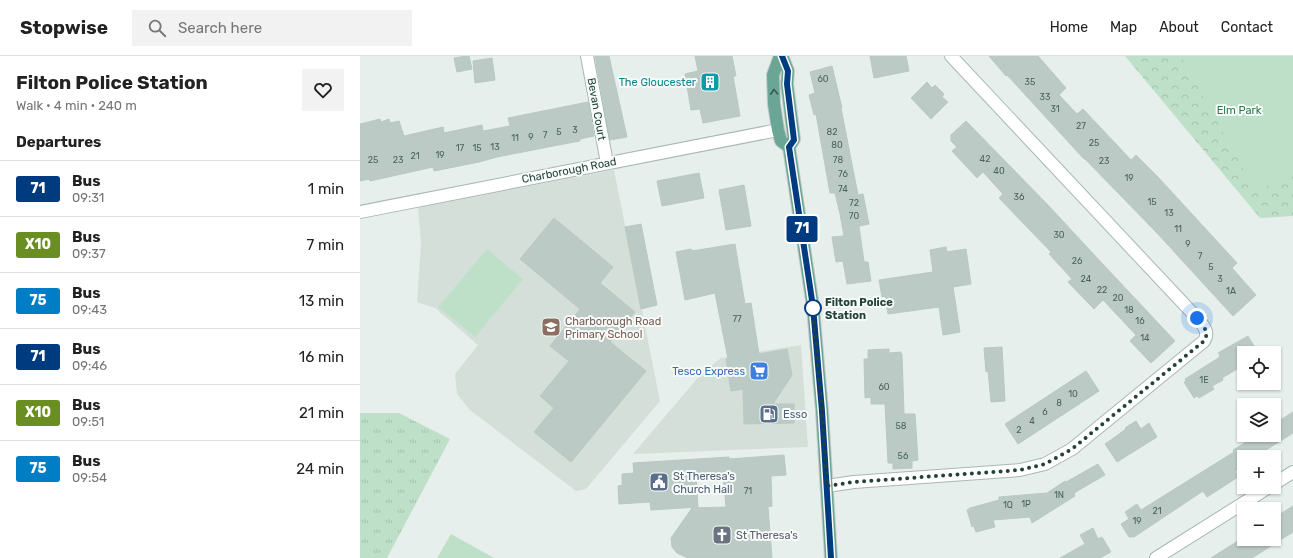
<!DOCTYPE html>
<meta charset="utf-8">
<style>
:root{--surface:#fff;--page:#f2f2f2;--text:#222;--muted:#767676;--line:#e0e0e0}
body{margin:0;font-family:Rubik,sans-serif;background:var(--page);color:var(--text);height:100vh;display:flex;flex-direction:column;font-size:15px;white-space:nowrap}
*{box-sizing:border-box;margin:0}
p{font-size:13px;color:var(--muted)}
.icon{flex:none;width:22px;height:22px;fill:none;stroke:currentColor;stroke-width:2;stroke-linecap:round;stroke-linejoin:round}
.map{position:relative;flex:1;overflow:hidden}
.sheet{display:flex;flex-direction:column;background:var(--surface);width:360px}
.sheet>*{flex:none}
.badge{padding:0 8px;border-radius:3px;font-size:14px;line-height:26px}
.controls{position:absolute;left:877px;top:290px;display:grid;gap:8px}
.controls a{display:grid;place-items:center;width:44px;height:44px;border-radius:0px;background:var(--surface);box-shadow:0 1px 3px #0004;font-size:20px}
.you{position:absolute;width:20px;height:20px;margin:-10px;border:3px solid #fff;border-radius:50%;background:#1a73e8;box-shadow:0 0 0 6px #1a73e833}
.map>.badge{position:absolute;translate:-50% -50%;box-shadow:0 0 0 2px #fff}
h2{padding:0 16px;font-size:15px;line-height:36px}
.round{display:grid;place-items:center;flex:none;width:42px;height:42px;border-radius:0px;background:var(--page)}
.summary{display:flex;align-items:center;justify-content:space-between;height:68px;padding:0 16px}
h1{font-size:19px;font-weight:700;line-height:30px}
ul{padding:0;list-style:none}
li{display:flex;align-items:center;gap:12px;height:56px;padding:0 16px;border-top:1px solid var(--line)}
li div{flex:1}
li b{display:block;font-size:15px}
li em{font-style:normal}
li .badge{min-width:44px;font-weight:700;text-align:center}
header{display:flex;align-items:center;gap:24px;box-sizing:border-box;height:56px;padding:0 20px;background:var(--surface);border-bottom:1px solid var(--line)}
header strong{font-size:19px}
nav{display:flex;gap:22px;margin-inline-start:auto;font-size:14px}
.search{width:280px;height:36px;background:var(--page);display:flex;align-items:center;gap:10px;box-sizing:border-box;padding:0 14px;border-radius:0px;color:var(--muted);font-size:15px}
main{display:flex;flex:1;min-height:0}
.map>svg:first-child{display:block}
.built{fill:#d4dfda}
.grass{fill:url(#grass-tufts)}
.park{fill:url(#park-crowns)}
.pitch{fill:#bfe0c8}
.building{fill:#bbcac4;stroke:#b8c9c2}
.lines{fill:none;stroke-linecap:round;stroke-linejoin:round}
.street-casing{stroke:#a8b8b2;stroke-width:14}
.primary-casing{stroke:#c2cac8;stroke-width:14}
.street{stroke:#fff;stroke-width:12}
.primary{stroke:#6aa596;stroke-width:12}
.oneway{stroke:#365b51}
.line-casing{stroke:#fff;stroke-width:9}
.line{stroke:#003b80;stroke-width:6}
.walk{stroke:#24423a;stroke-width:4;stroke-dasharray:0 7.2}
.stop-dot{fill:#fff;stroke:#003b80;stroke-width:2}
.labels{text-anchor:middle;stroke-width:4;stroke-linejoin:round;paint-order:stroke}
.number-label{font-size:9px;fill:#4a645c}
.culture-label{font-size:11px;fill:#0d838f;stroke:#f7fbf9;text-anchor:end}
.street-label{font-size:11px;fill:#24423a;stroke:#f7fbf9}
.park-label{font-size:11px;fill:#2d7a4b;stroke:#f7fbf9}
.stop-label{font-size:11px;font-weight:bold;fill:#24423a;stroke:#f7fbf9;text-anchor:start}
.education-label{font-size:11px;fill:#785e54;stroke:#f7fbf9;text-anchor:start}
.shop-label{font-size:11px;fill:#366cbe;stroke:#f7fbf9;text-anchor:end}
.service-label{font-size:11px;fill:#4e5e75;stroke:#f7fbf9;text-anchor:start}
.worship-label{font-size:11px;fill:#5b616d;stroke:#f7fbf9;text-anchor:start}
</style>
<header>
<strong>Stopwise</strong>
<div class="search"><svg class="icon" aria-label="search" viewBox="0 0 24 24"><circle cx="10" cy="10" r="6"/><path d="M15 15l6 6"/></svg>Search here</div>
<nav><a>Home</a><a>Map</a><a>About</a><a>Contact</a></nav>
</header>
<main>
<section class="sheet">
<div class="summary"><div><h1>Filton Police Station</h1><p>Walk · 4 min · 240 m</p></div><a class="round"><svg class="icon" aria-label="heart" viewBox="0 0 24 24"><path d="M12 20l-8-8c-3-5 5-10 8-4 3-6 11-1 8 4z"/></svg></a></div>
<h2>Departures</h2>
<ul>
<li><span class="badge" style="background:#003b80;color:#fff">71</span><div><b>Bus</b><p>09:31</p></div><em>1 min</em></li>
<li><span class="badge" style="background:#6b8e23;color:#fff">X10</span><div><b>Bus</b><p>09:37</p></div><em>7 min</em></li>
<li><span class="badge" style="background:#007ec5;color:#fff">75</span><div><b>Bus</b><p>09:43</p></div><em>13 min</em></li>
<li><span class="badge" style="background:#003b80;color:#fff">71</span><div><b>Bus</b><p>09:46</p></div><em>16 min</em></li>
<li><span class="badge" style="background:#6b8e23;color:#fff">X10</span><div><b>Bus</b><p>09:51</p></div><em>21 min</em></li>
<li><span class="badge" style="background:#007ec5;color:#fff">75</span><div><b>Bus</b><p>09:54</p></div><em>24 min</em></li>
</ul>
</section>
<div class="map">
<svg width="933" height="502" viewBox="0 0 933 502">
<defs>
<pattern id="grass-tufts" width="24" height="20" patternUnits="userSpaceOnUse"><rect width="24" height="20" fill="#bfe0c8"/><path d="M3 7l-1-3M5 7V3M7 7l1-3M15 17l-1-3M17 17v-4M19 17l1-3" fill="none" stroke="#a4c1ad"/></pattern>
<pattern id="park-crowns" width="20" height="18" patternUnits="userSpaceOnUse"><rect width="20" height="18" fill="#bfe0c8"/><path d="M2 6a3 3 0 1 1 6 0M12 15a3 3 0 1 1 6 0" fill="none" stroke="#a4c1ad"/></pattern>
</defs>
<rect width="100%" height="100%" fill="#e6efeb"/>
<path class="built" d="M254 114 300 345 226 433 216 435 110 354 97 338 95 318 118 289 75 252 57 246 61 188 58 151Z
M441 289 448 391 273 398 341 318 361 302Z"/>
<path class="grass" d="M0 357H39L90 383 27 502H0Z"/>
<path class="park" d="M765 0H933V160L900 162Z"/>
<path class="pitch" d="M821 0H933V116L896 136Z
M127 193 163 223 115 281 78 251Z
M91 478 134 502H77Z"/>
<path class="building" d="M106 0H109L112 13 97 16 94 2Z
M235 0H249L267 81 250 84Z
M335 0H372L376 20H373L380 60 343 67 340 53 331 54 325 18 338 15Z
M510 0H546L549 15 514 22Z
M629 0H678L706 32 699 39 717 58 723 53 771 104 776 99 798 121 877 207 872 212 896 239 873 260 797 177 725 103H724L647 19 646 20Z
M132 2 135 24 115 27 113 5Z
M472 10 482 52H481L498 139 503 138 509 168 499 170 504 206H508L511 225 487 228 483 205 476 206 472 181 484 180 480 158 475 137H470L456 58 454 59 449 39 455 37 450 16Z
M567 26 572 32 575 29 584 38 582 41 588 46 571 63 551 42Z
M228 46 234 80 220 83V85L209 87 137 101 119 106 74 115 73 111 10 125 9 123 0 125V68L20 63 21 66 29 63 30 67 39 65 44 80 83 71 84 77 122 69 123 75 150 70 148 62Z
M606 65 687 148 739 204 815 285 791 307 770 285 776 279 743 244 734 253 708 226 712 223 689 198 691 196 639 142 643 138 623 116 617 122 592 95 597 91 591 85V79Z
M339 117 344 142 302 150 297 125Z
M384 129 391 170 366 174 359 134Z
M194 162 253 211 240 227 275 256 250 286 286 315 211 406 174 376 194 352 180 340 209 305 190 290 220 253 160 203Z
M281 168 297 249 281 253 265 171Z
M375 188 385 248 391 247 399 298 427 293 432 319 413 348H434V367L384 368 383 333 371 335 366 303H368L355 237 325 244 316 196 331 193 332 195Z
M586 191 587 196 606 193 611 228 593 231 600 276 583 279 579 251 528 258 525 240 522 241 519 224 573 216 570 194Z
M888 280 898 297H884V309L862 322 863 324 852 330 854 333 839 342 837 340 834 342 824 326 826 325 825 323 860 301 859 299 861 298 858 297Z
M642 291 645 345 631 346 628 315 626 316 624 292Z
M529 293V297L541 296V298H542L544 358H555L558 404 552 405V412L533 413V407H528L525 348H511V341L505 342 504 303H508V294Z
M726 315 739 335 658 388 645 368Z
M933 356V377L895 401H884V408L876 413 877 414 875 415 878 421 847 441 843 435 774 481H769L761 468 769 463 765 456 777 448 781 454 874 396 873 394 898 379H914V368Z
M776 365 781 373 789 367 797 381 757 406 745 388 766 373 765 372Z
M424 399 426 419 411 420 412 450 408 451 412 502H328L317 497 312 491 311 482 332 452 366 451 363 418 336 420 338 451 291 454 290 446 259 448 258 430 262 429V418L274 417 273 407 369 401V403Z
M738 408 745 419 714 437 715 440 672 467 670 461 633 464 635 471 616 476 614 470 612 471 607 454 610 452 639 444V441L687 437 705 425 706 426Z
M933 450V476L922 483 892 502H851L881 483H914V462Z
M733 472 738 483 742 481 751 496 740 502H700L725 488 720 479Z"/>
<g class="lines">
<defs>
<path id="street" d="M227 0 247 107
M0 156 418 74
M914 428 933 416
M467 430 494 426 660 414 685 408 712 393 844 285C850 276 843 269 837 262L591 0
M796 502 909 431"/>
<path id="primary" d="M420 0 413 19 414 48 418 74 421 85 429 91 453 251 462 355 471 502
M422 0 428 15 427 28 434 83 429 91"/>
</defs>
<use href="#street" class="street-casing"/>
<use href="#primary" class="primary-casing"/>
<use href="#street" class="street"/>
<use href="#primary" class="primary"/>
</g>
<defs><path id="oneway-chevron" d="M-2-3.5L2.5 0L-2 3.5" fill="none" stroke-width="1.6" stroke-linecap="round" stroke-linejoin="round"/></defs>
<use class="oneway" href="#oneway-chevron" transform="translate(414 36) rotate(-93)"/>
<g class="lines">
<defs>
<path id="line" d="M422 0 428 15 427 28 434 84 429 91 453 251 462 355 471 502"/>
</defs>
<use href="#line" class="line-casing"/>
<use href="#line" class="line"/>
<path class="walk" d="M453 252 462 355 467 430 494 426 660 414 685 408 712 393 844 285C850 276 843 270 837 262"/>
</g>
<defs>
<symbol id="building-square" viewBox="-11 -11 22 22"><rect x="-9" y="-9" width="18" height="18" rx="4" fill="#0f9aa8" stroke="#f7fbf9"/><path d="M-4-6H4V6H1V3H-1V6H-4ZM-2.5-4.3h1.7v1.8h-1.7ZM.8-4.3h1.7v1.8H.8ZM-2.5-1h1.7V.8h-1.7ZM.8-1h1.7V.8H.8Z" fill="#fff"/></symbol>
<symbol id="school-square" viewBox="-11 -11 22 22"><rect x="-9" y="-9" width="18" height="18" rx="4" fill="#8d6e63" stroke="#f7fbf9"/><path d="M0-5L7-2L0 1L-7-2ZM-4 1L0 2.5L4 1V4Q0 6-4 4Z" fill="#fff"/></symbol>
<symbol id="supermarket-square" viewBox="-11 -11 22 22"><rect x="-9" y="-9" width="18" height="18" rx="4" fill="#3f7fe0" stroke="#f7fbf9"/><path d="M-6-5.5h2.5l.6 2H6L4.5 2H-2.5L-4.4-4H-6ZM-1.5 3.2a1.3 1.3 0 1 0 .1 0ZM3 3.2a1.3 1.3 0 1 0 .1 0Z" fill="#fff"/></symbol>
<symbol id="fuel-square" viewBox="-11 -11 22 22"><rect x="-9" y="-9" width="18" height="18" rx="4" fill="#5c6f8a" stroke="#f7fbf9"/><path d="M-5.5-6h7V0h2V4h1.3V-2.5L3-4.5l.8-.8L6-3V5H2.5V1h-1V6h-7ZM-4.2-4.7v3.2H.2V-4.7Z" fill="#fff"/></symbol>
<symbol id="civic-square" viewBox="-11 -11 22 22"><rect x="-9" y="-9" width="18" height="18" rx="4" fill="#5c6f8a" stroke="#f7fbf9"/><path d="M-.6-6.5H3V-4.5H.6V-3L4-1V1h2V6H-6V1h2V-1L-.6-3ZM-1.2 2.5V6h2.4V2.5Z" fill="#fff"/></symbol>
<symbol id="church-square" viewBox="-11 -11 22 22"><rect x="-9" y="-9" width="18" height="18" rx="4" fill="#6b7280" stroke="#f7fbf9"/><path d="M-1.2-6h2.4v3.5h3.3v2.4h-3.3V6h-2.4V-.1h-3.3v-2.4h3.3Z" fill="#fff"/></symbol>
</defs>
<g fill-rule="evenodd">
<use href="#building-square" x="339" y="15" width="22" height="22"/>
<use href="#school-square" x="180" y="260" width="22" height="22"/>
<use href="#supermarket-square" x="388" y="304" width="22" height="22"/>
<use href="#fuel-square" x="398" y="347" width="22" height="22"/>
<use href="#civic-square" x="288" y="415" width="22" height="22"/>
<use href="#church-square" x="351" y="468" width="22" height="22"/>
</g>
<circle class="stop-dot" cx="453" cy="252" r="8"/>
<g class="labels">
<g class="number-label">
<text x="463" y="26">60</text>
<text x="670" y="29">35</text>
<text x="685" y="44">33</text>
<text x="695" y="56">31</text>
<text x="721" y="73">27</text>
<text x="215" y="77">3</text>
<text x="199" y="79">5</text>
<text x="472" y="79">82</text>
<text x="185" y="82">7</text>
<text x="171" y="84">9</text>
<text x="155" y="85">11</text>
<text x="734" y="90">25</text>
<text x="477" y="92">80</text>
<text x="135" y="94">13</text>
<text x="100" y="95">17</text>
<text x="117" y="95">15</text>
<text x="80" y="102">19</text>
<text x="55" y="103">21</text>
<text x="625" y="106">42</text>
<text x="13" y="107">25</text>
<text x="38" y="107">23</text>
<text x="478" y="107">78</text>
<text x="744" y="108">23</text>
<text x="639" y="118">40</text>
<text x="483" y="121">76</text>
<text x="769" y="125">19</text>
<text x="483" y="136">74</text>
<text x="659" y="144">36</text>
<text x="792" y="149">15</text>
<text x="494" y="150">72</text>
<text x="809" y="160">13</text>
<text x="494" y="163">70</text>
<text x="818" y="176">11</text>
<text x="699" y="182">30</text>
<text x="828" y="191">9</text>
<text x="840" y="203">7</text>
<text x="717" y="208">26</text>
<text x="851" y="214">5</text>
<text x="726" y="226">24</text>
<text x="860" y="226">3</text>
<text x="742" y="237">22</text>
<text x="871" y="238">1A</text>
<text x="758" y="245">20</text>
<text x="769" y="257">18</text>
<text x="377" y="266">77</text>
<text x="780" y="268">16</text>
<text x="785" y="285">14</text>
<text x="844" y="327">1E</text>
<text x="524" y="334">60</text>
<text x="713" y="341">10</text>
<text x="699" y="350">8</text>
<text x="685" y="359">6</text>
<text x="672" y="368">4</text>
<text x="541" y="373">58</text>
<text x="659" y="377">2</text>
<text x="543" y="403">56</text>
<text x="388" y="438">71</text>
<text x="699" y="442">1N</text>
<text x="666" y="451">1P</text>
<text x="648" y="452">1Q</text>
<text x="797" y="458">21</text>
<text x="777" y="468">19</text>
</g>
<g class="culture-label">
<text x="336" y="30">The Gloucester</text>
</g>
<g class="street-label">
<text transform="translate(237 53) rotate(80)" y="4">Bevan Court</text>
<text transform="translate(209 114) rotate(-11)" y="4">Charborough Road</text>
</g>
<g class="park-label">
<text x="879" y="58">Elm Park</text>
</g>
<g class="stop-label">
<text x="465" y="250">Filton Police<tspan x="465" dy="13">Station</tspan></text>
</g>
<g class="education-label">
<text x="205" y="269">Charborough Road<tspan x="205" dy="13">Primary School</tspan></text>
</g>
<g class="shop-label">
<text x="385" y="319">Tesco Express</text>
</g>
<g class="service-label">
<text x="423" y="362">Esso</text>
<text x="313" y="424">St Theresa's<tspan x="313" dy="13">Church Hall</tspan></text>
</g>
<g class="worship-label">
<text x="376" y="483">St Theresa's</text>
</g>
</g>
</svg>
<div class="controls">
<a><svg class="icon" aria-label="locate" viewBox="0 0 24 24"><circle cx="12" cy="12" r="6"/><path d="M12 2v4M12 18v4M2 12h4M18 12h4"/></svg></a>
<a><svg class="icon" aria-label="layers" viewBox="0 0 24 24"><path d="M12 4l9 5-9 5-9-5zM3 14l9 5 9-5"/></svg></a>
<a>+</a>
<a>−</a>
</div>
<div class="you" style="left:837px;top:262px"></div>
<b class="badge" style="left:442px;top:173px;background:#003b80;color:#fff">71</b>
</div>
</main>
